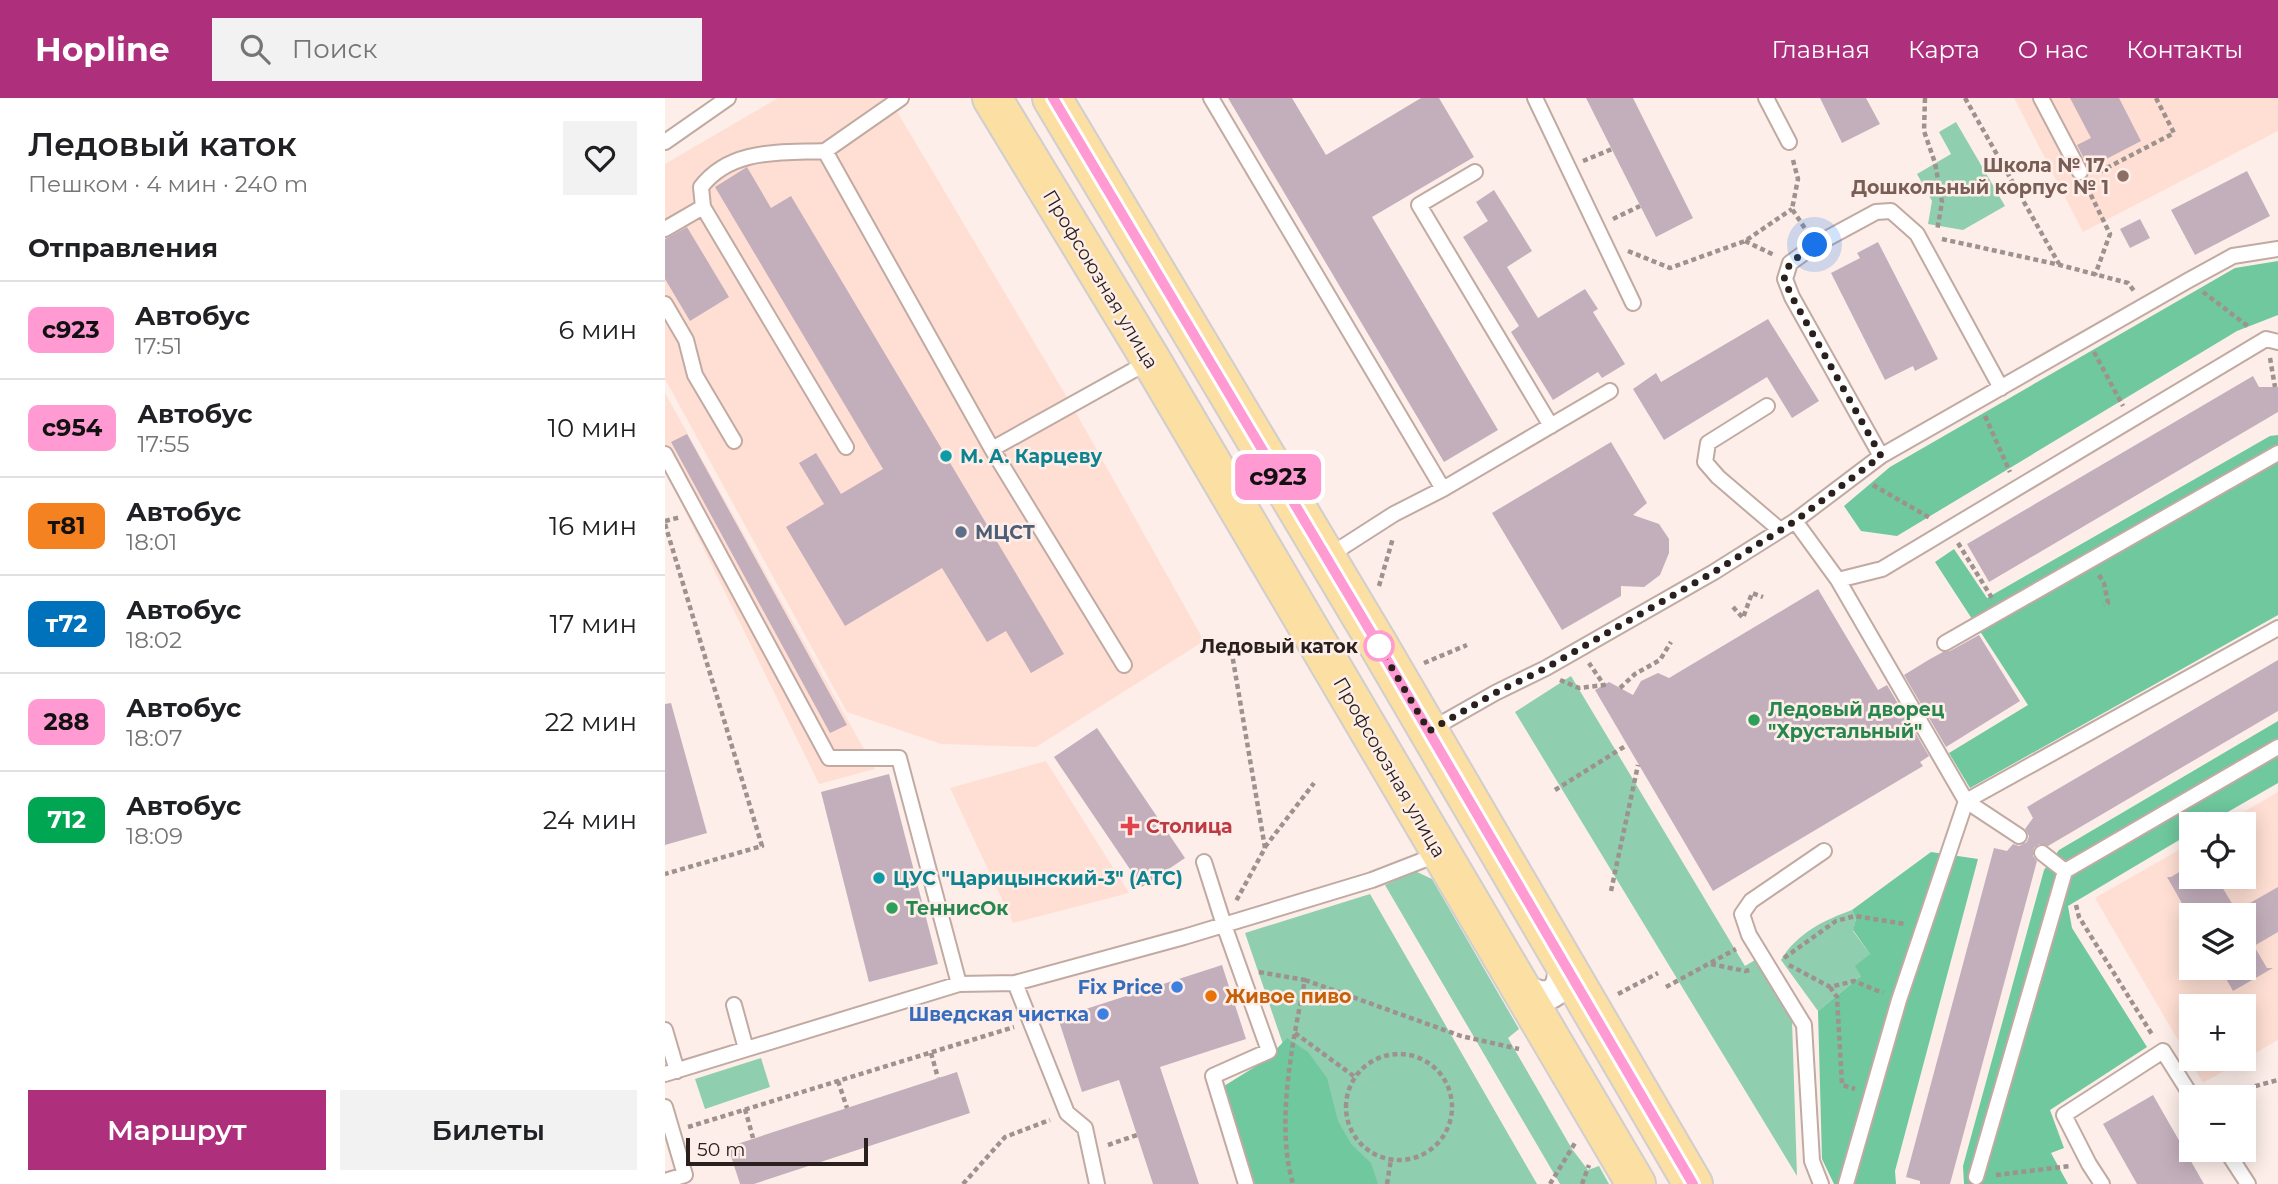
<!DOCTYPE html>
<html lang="ru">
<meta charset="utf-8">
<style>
:root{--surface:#fff;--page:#f2f2f2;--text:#202124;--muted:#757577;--line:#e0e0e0;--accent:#ae2f7c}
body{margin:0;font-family:Montserrat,sans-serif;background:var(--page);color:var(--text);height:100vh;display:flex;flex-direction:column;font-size:26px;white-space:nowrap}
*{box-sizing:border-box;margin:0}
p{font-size:23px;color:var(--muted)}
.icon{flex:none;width:38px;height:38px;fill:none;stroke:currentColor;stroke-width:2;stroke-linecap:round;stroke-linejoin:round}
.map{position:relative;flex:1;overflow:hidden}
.drawer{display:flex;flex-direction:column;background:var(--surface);width:665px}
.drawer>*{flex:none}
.badge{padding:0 14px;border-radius:10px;font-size:24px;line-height:46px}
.fabs{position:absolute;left:1514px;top:714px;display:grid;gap:14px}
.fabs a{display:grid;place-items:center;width:77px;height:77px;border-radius:0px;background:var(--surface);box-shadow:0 4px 18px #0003;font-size:35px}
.scale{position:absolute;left:21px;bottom:18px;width:182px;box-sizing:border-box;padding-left:7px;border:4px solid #2a211e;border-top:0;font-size:19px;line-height:24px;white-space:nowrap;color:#2a211e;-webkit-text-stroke:5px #fdeee9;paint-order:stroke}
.you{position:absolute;width:35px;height:35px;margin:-18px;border:5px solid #fff;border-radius:50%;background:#1a73e8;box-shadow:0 0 0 10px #1a73e833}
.map>.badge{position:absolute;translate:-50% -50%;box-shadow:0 0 0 4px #fff}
h2{padding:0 28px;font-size:26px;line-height:63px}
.round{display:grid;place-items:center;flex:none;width:74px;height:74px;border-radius:0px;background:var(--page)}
.head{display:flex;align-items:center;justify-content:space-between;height:119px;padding:0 28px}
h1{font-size:33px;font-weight:600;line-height:52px}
.button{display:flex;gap:14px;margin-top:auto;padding:14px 28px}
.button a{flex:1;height:80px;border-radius:0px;background:var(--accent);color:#fff;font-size:28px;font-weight:600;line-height:80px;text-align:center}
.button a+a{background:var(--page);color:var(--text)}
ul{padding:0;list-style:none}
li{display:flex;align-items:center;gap:21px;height:98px;padding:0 28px;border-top:2px solid var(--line)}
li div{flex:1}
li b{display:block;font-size:26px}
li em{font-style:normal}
li .badge{min-width:77px;font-weight:700;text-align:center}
header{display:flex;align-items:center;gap:42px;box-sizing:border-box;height:98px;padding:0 35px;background:var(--accent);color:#fff}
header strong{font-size:33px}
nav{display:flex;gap:38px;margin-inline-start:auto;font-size:24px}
.search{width:490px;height:63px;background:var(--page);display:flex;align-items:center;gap:18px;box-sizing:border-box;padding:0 24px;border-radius:0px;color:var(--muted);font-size:26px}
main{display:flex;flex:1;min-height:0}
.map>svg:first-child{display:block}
.built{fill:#ffdfd3;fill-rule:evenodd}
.green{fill:#8fcfaf}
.forest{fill:#6fc89e}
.building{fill:#c3afbc}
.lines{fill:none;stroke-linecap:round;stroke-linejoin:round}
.service-casing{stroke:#c1aaa2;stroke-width:18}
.minor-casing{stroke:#c1aaa2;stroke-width:32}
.primary-casing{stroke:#d0cece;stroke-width:42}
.path{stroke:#9e928e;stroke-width:4.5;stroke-dasharray:5 3.5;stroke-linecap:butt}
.service{stroke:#fff;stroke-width:14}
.minor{stroke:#fff;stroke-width:28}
.primary{stroke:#fbdfa3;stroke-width:38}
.line-casing{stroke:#fff;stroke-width:16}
.line{stroke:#ff9ad2;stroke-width:10}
.walk{stroke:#2a211e;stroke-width:7;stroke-dasharray:0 12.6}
.education-dot{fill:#8d6e63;stroke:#fdeee9;stroke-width:2.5}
.culture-dot{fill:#0f9aa8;stroke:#fdeee9;stroke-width:2.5}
.service-dot{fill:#5c6f8a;stroke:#fdeee9;stroke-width:2.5}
.stop-dot{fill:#fff;stroke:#ff9ad2;stroke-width:3.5}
.leisure-dot{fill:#2e9e5b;stroke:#fdeee9;stroke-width:2.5}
.health-dot{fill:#e0444e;stroke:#fdeee9;stroke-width:2.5}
.shop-dot{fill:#3f7fe0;stroke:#fdeee9;stroke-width:2.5}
.food-dot{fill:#e8710a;stroke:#fdeee9;stroke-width:2.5}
.labels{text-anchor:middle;stroke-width:5;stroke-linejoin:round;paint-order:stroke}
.education-label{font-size:19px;font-weight:bold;fill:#785e54;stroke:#fdeee9;text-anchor:end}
.street-label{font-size:19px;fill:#2a211e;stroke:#fdeee9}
.culture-label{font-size:19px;font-weight:bold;fill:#0d838f;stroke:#fdeee9;text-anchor:start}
.service-label{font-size:19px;font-weight:bold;fill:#4e5e75;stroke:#fdeee9;text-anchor:start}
.stop-label{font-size:19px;font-weight:bold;fill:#2a211e;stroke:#fdeee9;text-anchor:end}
.leisure-label{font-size:19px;font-weight:bold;fill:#27864d;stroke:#fdeee9;text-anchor:start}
.health-label{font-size:19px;font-weight:bold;fill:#be3a42;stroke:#fdeee9;text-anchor:start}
.shop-label{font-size:19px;font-weight:bold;fill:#366cbe;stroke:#fdeee9;text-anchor:end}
.food-label{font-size:19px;font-weight:bold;fill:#c56008;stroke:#fdeee9;text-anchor:start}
</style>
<header>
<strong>Hopline</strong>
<div class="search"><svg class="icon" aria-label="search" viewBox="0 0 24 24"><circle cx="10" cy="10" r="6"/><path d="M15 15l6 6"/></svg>Поиск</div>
<nav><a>Главная</a><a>Карта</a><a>О нас</a><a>Контакты</a></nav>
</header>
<main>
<section class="drawer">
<div class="head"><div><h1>Ледовый каток</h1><p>Пешком · 4 мин · 240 m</p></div><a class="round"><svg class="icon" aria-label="heart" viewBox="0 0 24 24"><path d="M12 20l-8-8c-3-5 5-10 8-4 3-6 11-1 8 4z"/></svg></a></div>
<h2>Отправления</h2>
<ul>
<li><span class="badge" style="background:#ff9ad2;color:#111">с923</span><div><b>Автобус</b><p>17:51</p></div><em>6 мин</em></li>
<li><span class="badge" style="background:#ff9ad2;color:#111">с954</span><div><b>Автобус</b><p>17:55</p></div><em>10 мин</em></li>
<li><span class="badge" style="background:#f58220;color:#111">т81</span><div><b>Автобус</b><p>18:01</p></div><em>16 мин</em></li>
<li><span class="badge" style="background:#0072bc;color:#fff">т72</span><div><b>Автобус</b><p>18:02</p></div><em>17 мин</em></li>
<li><span class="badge" style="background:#ff9ad2;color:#111">288</span><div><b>Автобус</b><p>18:07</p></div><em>22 мин</em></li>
<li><span class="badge" style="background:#00a651;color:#fff">712</span><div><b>Автобус</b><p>18:09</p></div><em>24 мин</em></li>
</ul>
<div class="button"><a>Маршрут</a><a>Билеты</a></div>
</section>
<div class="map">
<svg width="1613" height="1086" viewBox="0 0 1613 1086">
<rect width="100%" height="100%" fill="#fdeee9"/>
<path class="built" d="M113 0H224L406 306 539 543 371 649 276 646 182 614 0 281V66Z
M1349 0H1613V33L1418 134Z
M0 295 210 671 154 686 0 372Z
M381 663 464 795 348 825 285 690Z
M1613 694V942L1538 985 1430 800 1526 745V779H1578V726H1558ZM1526 817H1578V870H1526ZM1526 908H1578V961H1526Z"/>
<path class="green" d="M1291 24 1340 108 1298 132 1263 126 1267 103 1252 76 1286 56 1274 34Z
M906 578 1080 868 1090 862 1127 922 1132 1078 850 614Z
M750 773 767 781 854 931 843 940 907 1051 923 1072 934 1068 944 1086H895L720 787Z
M705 796 872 1086H599L621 955 580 835Z
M1187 812 1191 821 1188 833 1205 856 1196 878 1153 913 1116 862C1131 836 1159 822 1187 812Z
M96 960 105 989 40 1011 30 981Z"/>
<path class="forest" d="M1613 163V217L1572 233 1232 438 1196 433 1179 408 1225 369 1570 170Z
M1613 337V517L1305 690 1284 655 1363 607 1270 464 1289 451 1322 500 1605 338Z
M1613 623V685L1542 726H1526V735L1403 808 1407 830 1482 949 1385 1012 1399 1050 1386 1055 1403 1086H1299L1298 1068 1379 772 1394 752Z
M1266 754 1313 761 1230 1073 1231 1086H1169L1157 1061 1153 913 1196 878 1190 868 1205 856 1188 832 1191 821 1187 812Z
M622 940 643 954 662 980 673 1023 686 1046 706 1065 713 1086H590L559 988 601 962Z"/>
<path class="building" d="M563 0H627L661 57 756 0H774L809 59 707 119 833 332 779 364Z
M921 0H968L1028 120 991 139Z
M1155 0H1201L1215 26 1177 45Z
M1405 0H1454L1476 43 1424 70 1412 47 1426 40Z
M82 69 106 110 126 98 399 556 366 575 341 533 322 544 277 470 180 528 121 429 159 406 134 365 151 355 176 396 218 371 50 89Z
M1582 73 1605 118 1530 157 1506 112Z
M829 92 867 153 842 169 873 220 920 191 933 211 928 214 960 266 937 280 933 274 888 302 846 234 854 228 798 139 823 123 811 104Z
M1475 121 1485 140 1465 150 1455 131Z
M22 129 64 199 25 223 0 181V141Z
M1213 144 1273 261 1250 273 1248 268 1220 282 1166 175 1195 160 1192 155Z
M1103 221 1154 303 1127 320 1102 279 999 342 968 291 991 275 996 284Z
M1588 278 1594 289H1613V314L1324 484 1302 446Z
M22 336 182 627 165 635 6 344Z
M946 344 982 405 968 417 994 426 1004 441V455L995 477 979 489 956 488V498L897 532 827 415Z
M1153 491 1213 592 1222 587 1264 658 1255 664 1258 668 1048 793 930 592 944 584 968 597 976 583 993 575 1004 580Z
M1314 537 1355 603 1281 649 1239 577 1265 561 1278 554 1285 553Z
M1613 562V613L1383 748 1374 746 1369 750 1368 758 1372 763 1285 1086H1255V1083L1241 1079 1329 750 1342 753 1348 746 1354 748 1362 744 1364 738 1360 731 1368 720 1362 709Z
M6 605 42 735 0 747V606Z
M432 630 520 760 477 789 389 659Z
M224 676 273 866 204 884 156 694Z
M1526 767V779H1551L1574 817H1526V821L1502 779H1506Z
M1613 789V834L1589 848 1602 870H1608L1568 893 1555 870H1578V809Z
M557 867 581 941 495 969 534 1086H488L454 982 417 994 393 920Z
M292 974 305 1015 89 1086H75L63 1049Z
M1488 997 1539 1086H1472L1438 1026Z"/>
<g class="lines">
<defs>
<path id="service" d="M236 0 160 53 327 351 485 263
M546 0 778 391
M870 0 968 205
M1101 0 1124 44
M1376 0 1415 74
M0 44 63 0
M160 53C115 55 66 50 36 89L38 109 181 349
M810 74 754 107 886 328
M0 131 38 109
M0 206 21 242 30 277 69 343
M1102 308 1043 345 1040 364 1053 379 1115 432
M327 351 459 567
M0 356 164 660H234L294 886
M1216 358 1127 199 1120 181 1125 165 1150 147 1211 114 1226 113 1252 136 1336 290
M1130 423 1173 482 1301 703 1234 902 1181 1086
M662 459 729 416 778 391 945 293
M1173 482 1217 471 1601 241 1613 244
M1280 545 1613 355
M765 632 830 595 881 570 1049 474 1130 423 1216 358 1524 182 1568 158 1613 151
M1354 738 1301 703 1613 530
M1377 755 1400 773
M539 764 559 827 604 953 548 978 581 1086
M350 885 402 1015 420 1030 432 1086
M69 907 81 951
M0 932 12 973
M0 976 294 886 350 885 519 839 707 782 774 756
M0 1009 20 1077 0 1083
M1561 1052 1583 1086
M1311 1079 1400 773 1613 649
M1156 1086 1147 1063 1139 927 1084 837 1077 816 1086 803 1159 753
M1437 1086 1424 1066 1399 1017 1498 953 1527 999"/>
<path id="minor" d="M853 886C880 907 902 898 896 862"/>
<path id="primary" d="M327 0 486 262 971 1086
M387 0 714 548 1028 1086"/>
</defs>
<use href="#service" class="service-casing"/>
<use href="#minor" class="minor-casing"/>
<use href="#primary" class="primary-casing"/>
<path class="path" d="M1260 0 1259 33 1270 65 1277 104 1272 133
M1300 0 1394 166
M1128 62 1133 81 1127 111 1141 132
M918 63 947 51
M1434 74 1509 35 1491 0
M1422 89 1445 136 1430 177
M948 121 975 108
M1277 141 1395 167 1463 185 1469 193
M1080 143 1109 157
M963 153 1005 170 1080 143 1127 111
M1538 194 1584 229
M1429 254 1458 308
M1605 260 1610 289
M1320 318 1345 374
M1208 387 1267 421
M0 423 16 419
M0 426 97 748 0 776
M1293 445 1327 500
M1434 477 1439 485 1443 505 1439 507
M714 488 728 440
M1068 509 1078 520 1087 495 1098 499
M565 544 600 750 570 805
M759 565 802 547
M895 582 914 590 939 587 924 565
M955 590 970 576 995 562 1006 544
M890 692 962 647
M600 749 649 685
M946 793 973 667
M1411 807 1414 819 1488 938
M1119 860 1171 823 1190 818 1240 826
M1046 866 1080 873 1086 872
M1124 867 1165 889 1189 883 1218 895
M594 874 640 882C628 943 610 1025 628 1086
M640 882 796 938 854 951
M1001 889 1071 851
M1165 889 1172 899 1177 987 1190 991
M953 896 993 875
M630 935 690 979
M266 955 273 980
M681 1009a53 53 0 1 1 106 0a53 53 0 1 1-106 0Z
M173 983 182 1010
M1549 999 1613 982
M80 1011 88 1040
M23 1029 349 929
M443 1047 472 1037
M1331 1077 1405 1068
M298 1086 340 1039 385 1022
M722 1086 726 1061
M885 1086 910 1045
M917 1086 924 1067"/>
<use href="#service" class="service"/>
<use href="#minor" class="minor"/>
<use href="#primary" class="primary"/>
</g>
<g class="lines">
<defs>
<path id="line" d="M388 0 701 526 1028 1086"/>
</defs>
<use href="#line" class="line-casing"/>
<use href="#line" class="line"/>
<path class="walk" d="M714 548 764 633 830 595 881 570 1049 474 1130 423 1216 358 1127 199 1119 181 1125 165 1150 147"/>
</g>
<circle class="education-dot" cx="1458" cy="78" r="7"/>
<g class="culture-dot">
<circle cx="281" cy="358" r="7"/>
<circle cx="214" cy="780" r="7"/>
</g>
<circle class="service-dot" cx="296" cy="434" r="7"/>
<circle class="stop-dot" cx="714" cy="548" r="14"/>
<g class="leisure-dot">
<circle cx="1089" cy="622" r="7"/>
<circle cx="227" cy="810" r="7"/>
</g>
<path class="health-dot" d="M461.5 717.5h7v7h7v7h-7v7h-7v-7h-7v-7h7z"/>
<g class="shop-dot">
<circle cx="512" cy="889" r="7"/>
<circle cx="438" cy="916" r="7"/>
</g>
<circle class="food-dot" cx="546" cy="898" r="7"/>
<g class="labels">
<g class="education-label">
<text x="1444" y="74">Школа № 17.<tspan x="1444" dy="22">Дошкольный корпус № 1</tspan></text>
</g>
<g class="street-label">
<text transform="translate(436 181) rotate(59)" y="7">Профсоюзная улица</text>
<text transform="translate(725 669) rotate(60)" y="7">Профсоюзная улица</text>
</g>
<g class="culture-label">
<text x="295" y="365">М. А. Карцеву</text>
<text x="228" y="787">ЦУС "Царицынский-3" (АТС)</text>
</g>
<g class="service-label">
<text x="310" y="441">МЦСТ</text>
</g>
<g class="stop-label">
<text x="693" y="555">Ледовый каток</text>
</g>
<g class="leisure-label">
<text x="1103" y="618">Ледовый дворец<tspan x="1103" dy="22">"Хрустальный"</tspan></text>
<text x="241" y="817">ТеннисОк</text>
</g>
<g class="health-label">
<text x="481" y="735">Столица</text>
</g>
<g class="shop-label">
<text x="498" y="896">Fix Price</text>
<text x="424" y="923">Шведская чистка</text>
</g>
<g class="food-label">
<text x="560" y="905">Живое пиво</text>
</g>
</g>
</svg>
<div class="fabs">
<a><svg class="icon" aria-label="locate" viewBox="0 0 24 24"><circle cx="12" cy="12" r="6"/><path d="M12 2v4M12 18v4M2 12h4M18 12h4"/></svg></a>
<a><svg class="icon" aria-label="layers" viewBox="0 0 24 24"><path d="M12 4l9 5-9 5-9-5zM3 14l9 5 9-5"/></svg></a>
<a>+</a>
<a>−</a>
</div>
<div class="scale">50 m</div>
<div class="you" style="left:1150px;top:147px"></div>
<b class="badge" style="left:613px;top:379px;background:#ff9ad2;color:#111">с923</b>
</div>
</main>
